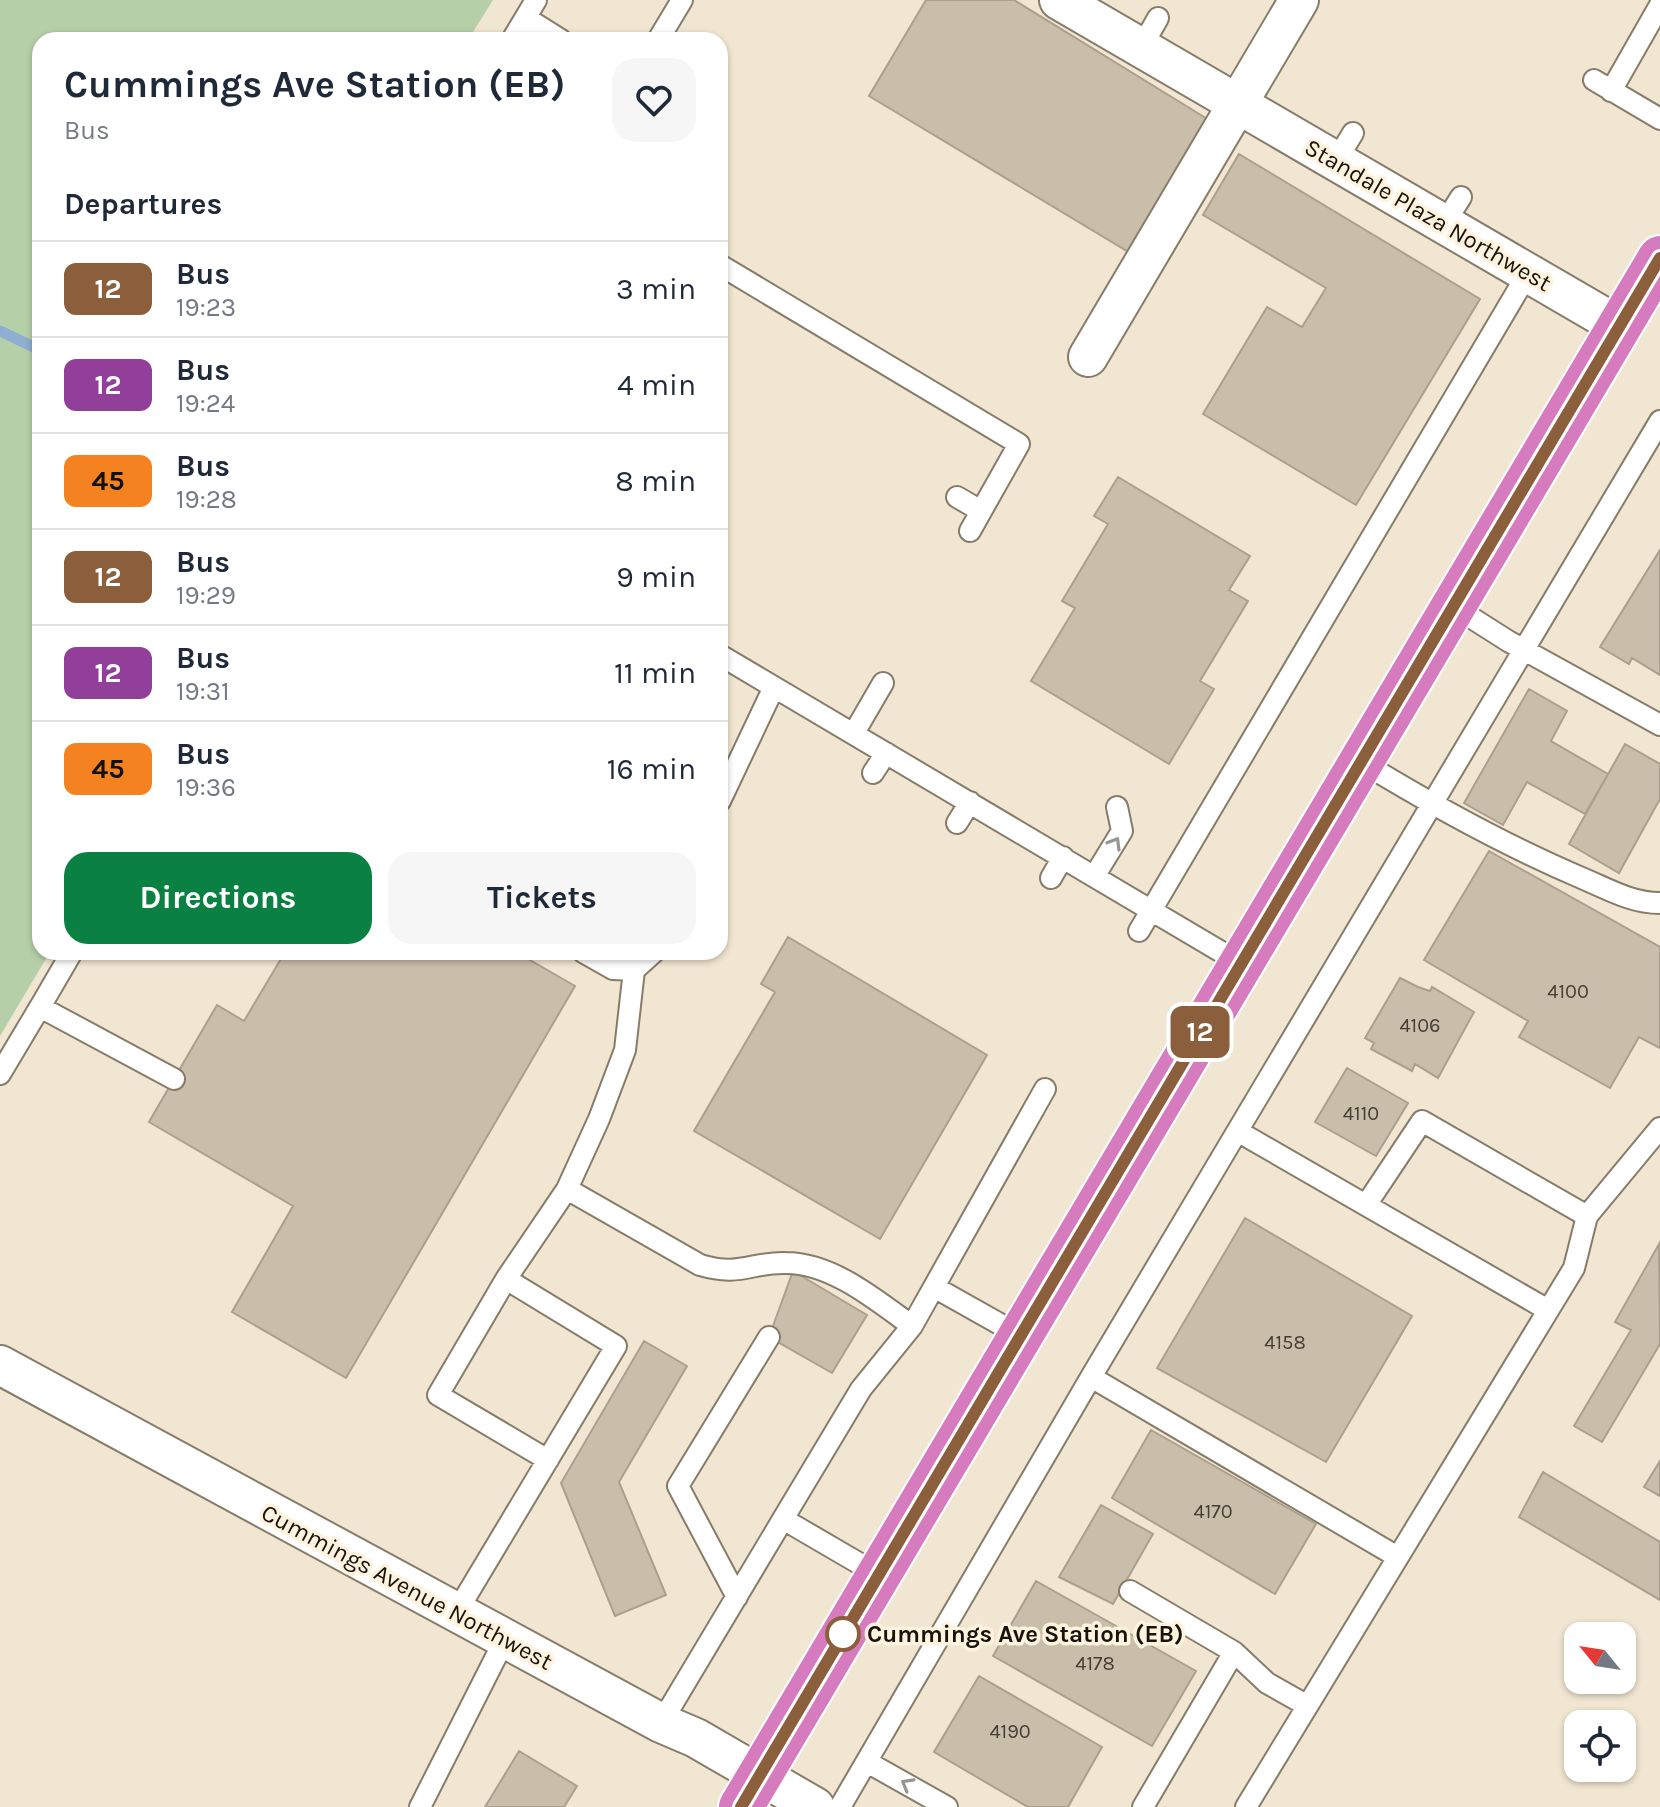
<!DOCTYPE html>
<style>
:root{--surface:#fff;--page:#f6f6f7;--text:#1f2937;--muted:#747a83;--line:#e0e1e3;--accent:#0b8043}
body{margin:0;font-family:Karla,sans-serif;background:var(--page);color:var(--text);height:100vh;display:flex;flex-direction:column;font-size:30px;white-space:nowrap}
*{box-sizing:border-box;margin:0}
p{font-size:26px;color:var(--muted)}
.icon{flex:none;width:44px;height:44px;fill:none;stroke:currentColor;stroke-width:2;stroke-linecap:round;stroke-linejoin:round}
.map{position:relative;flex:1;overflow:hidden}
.drawer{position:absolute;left:32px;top:32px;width:696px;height:928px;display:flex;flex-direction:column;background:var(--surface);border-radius:24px;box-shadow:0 2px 6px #0004}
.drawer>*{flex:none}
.badge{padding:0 16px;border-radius:12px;font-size:28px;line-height:52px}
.needle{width:52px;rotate:300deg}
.tools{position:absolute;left:1564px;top:1622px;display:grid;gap:16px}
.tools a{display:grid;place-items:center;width:72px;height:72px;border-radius:16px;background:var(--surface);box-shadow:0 2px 6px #0004;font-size:40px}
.map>.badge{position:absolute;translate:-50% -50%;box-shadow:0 0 0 4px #fff}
h2{padding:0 32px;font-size:30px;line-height:72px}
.round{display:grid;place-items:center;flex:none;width:84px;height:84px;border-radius:24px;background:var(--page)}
.overview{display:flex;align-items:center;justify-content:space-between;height:136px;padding:0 32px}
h1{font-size:38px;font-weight:700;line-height:60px}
.button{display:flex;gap:16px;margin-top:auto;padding:16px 32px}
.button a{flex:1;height:92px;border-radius:24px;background:var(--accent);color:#fff;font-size:32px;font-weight:700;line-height:92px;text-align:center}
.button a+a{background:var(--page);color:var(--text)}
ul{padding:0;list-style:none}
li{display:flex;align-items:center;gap:24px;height:96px;padding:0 32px;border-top:2px solid var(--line)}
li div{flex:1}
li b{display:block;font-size:30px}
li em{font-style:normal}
li .badge{min-width:88px;font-weight:700;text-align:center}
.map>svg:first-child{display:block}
.green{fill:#b5d0a8}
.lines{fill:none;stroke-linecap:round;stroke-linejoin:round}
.stream{stroke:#8fafd2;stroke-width:11}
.building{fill:#c9beaa;stroke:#aba08d;stroke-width:2}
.service-casing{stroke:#877c69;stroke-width:24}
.minor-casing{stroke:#877c69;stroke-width:42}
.trunk-casing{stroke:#fff;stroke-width:48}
.service{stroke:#fff;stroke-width:20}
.minor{stroke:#fff;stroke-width:38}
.trunk{stroke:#d67cbe;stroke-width:44}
.oneway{stroke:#979592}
.line-casing{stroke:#fff;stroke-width:18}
.line{stroke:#8b5e3c;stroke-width:12}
.stop-dot{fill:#fff;stroke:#8b5e3c;stroke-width:4}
.labels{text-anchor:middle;stroke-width:7;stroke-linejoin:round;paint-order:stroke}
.number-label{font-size:20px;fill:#443e34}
.street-label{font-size:24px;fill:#18140d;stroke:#fff3de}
.stop-label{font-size:24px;font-weight:bold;fill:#18140d;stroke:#fff3de;text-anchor:start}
</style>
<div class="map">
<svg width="1660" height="1807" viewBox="0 0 1660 1807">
<rect width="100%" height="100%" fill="#f1e6d1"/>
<path class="green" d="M0 0H493L468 40H40V952H50L0 1036Z"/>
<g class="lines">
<path class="stream" d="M0 331 40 350"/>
</g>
<path class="building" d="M926 0H1014L1209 120 1132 254 869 96Z
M1239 154 1480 299 1356 505 1203 414 1267 307 1302 327 1326 288 1203 215Z
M1118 477 1250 556 1229 590 1248 601 1200 681 1214 689 1169 764 1031 681 1075 608 1062 601 1108 524 1094 516Z
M1660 550V675L1632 658 1629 664 1600 647Z
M1529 689 1567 711 1551 741 1608 774 1585 814 1527 782 1503 825 1464 803Z
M1625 744 1660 764V799L1619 873 1569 844Z
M1489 851 1660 947V1048L1639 1037 1610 1088 1519 1037 1528 1021 1424 960Z
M788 937 987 1055 880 1239 694 1131 775 992 761 984Z
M285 952H516L575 986 346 1378 232 1312 293 1206 149 1122 217 1005 244 1021Z
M1400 978 1418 987 1430 991 1432 987 1474 1012 1438 1078 1415 1064 1412 1071 1371 1049 1374 1043 1365 1038Z
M1347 1068 1408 1103 1376 1156 1315 1122Z
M1245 1218 1412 1316 1326 1462 1157 1368Z
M1659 1244 1660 1344 1602 1442 1574 1426 1631 1330 1615 1322Z
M793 1271 867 1315 832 1373 769 1337Z
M644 1341 687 1366 619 1482 666 1595 615 1616 561 1483Z
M1151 1430 1316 1524 1275 1594 1112 1498Z
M1660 1461V1496L1644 1487Z
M1543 1472 1660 1542V1600L1519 1517Z
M1101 1505 1153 1534 1113 1604 1059 1577Z
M1036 1581 1196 1671 1152 1746 993 1656Z
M979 1676 1102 1747 1068 1807H1028L934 1752Z
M519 1751 577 1786 564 1807H485Z"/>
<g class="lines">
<defs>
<path id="service" d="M526 18 561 40
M512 40 536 0
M658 40 682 0
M1141 48 1158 18
M1594 80 1660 119
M1611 91 1660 5
M1336 161 1353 133
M1444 224 1461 197
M720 265 1019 444 970 531
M957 497 981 511
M1453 606 1508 641 1660 725
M720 655 1240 963
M854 733 883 683
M1360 761C1432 805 1506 846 1584 879 1610 890 1632 903 1660 903
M873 773 886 753
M720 801 774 687
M957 823 970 802
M1095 875 1122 831 1117 807
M1051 878 1063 857
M1139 931 1528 273
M583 952 613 969 634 970 654 952
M40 1007 72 952
M0 1074 40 1007 174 1079
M1239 1132 1548 1310
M567 1189 700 1265C741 1277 750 1262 786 1263 832 1263 876 1300 912 1326
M1366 1205 1422 1121 1587 1216
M506 1279 567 1189 599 1119 625 1050 634 970
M934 1287 1021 1336
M1091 1377 1396 1556
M783 1519 861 1389 912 1326 1045 1089
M1130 1591 1234 1652
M737 1597 678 1486 769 1337
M456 1613 616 1346 506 1279 438 1395 548 1460
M661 1723 783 1519 879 1575
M867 1762 947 1807
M420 1807 505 1639
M840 1807 1091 1377 1660 421
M1143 1807 1234 1652 1267 1683 1306 1705
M1246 1807 1574 1268 1587 1216 1660 1128"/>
<path id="minor" d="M1059 0 1619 326
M1088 357 1299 0
M0 1365 661 1723 696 1738 815 1807"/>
<path id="trunk" d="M741 1807 1660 258"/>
</defs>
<use href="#service" class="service-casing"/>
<use href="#minor" class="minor-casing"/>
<use href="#trunk" class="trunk-casing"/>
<use href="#service" class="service"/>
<use href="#minor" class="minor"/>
<use href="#trunk" class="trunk"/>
</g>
<defs><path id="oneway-chevron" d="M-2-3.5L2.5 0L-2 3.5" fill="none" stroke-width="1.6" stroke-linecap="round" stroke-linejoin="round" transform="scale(2)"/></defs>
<g class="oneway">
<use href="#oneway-chevron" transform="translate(1115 843) rotate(-59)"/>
<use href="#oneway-chevron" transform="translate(907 1784) rotate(-150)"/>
</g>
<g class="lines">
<defs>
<path id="line" d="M741 1807 1660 258"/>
</defs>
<use href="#line" class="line-casing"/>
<use href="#line" class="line"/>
</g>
<circle class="stop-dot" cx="843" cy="1634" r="16"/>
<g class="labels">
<g class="number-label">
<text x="1568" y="998">4100</text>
<text x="1420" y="1032">4106</text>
<text x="1361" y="1120">4110</text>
<text x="1285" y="1349">4158</text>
<text x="1213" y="1518">4170</text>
<text x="1095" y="1670">4178</text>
<text x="1010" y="1738">4190</text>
</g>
<g class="street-label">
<text transform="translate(1428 215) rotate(30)" y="8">Standale Plaza Northwest</text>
<text transform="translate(407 1587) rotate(28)" y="8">Cummings Avenue Northwest</text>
</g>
<g class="stop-label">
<text x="867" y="1642">Cummings Ave Station (EB)</text>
</g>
</g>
</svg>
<div class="tools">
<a><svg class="needle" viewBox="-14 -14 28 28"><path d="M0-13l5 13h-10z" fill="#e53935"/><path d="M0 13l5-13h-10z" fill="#747a83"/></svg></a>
<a><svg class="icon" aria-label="locate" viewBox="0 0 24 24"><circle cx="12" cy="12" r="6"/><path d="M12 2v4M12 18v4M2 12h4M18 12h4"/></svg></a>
</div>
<b class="badge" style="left:1200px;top:1032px;background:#8b5e3c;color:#fff">12</b>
<section class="drawer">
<div class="overview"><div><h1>Cummings Ave Station (EB)</h1><p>Bus</p></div><a class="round"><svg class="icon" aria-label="heart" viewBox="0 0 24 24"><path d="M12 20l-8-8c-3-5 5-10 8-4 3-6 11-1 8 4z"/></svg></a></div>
<h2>Departures</h2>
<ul>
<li><span class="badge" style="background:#8b5e3c;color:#fff">12</span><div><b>Bus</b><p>19:23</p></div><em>3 min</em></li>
<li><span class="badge" style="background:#913f98;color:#fff">12</span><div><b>Bus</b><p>19:24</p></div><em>4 min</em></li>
<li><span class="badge" style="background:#f58220;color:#111">45</span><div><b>Bus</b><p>19:28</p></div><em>8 min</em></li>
<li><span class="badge" style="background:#8b5e3c;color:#fff">12</span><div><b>Bus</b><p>19:29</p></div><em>9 min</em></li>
<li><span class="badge" style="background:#913f98;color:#fff">12</span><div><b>Bus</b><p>19:31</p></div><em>11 min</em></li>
<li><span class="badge" style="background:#f58220;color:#111">45</span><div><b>Bus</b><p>19:36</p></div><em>16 min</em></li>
</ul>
<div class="button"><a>Directions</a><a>Tickets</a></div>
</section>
</div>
